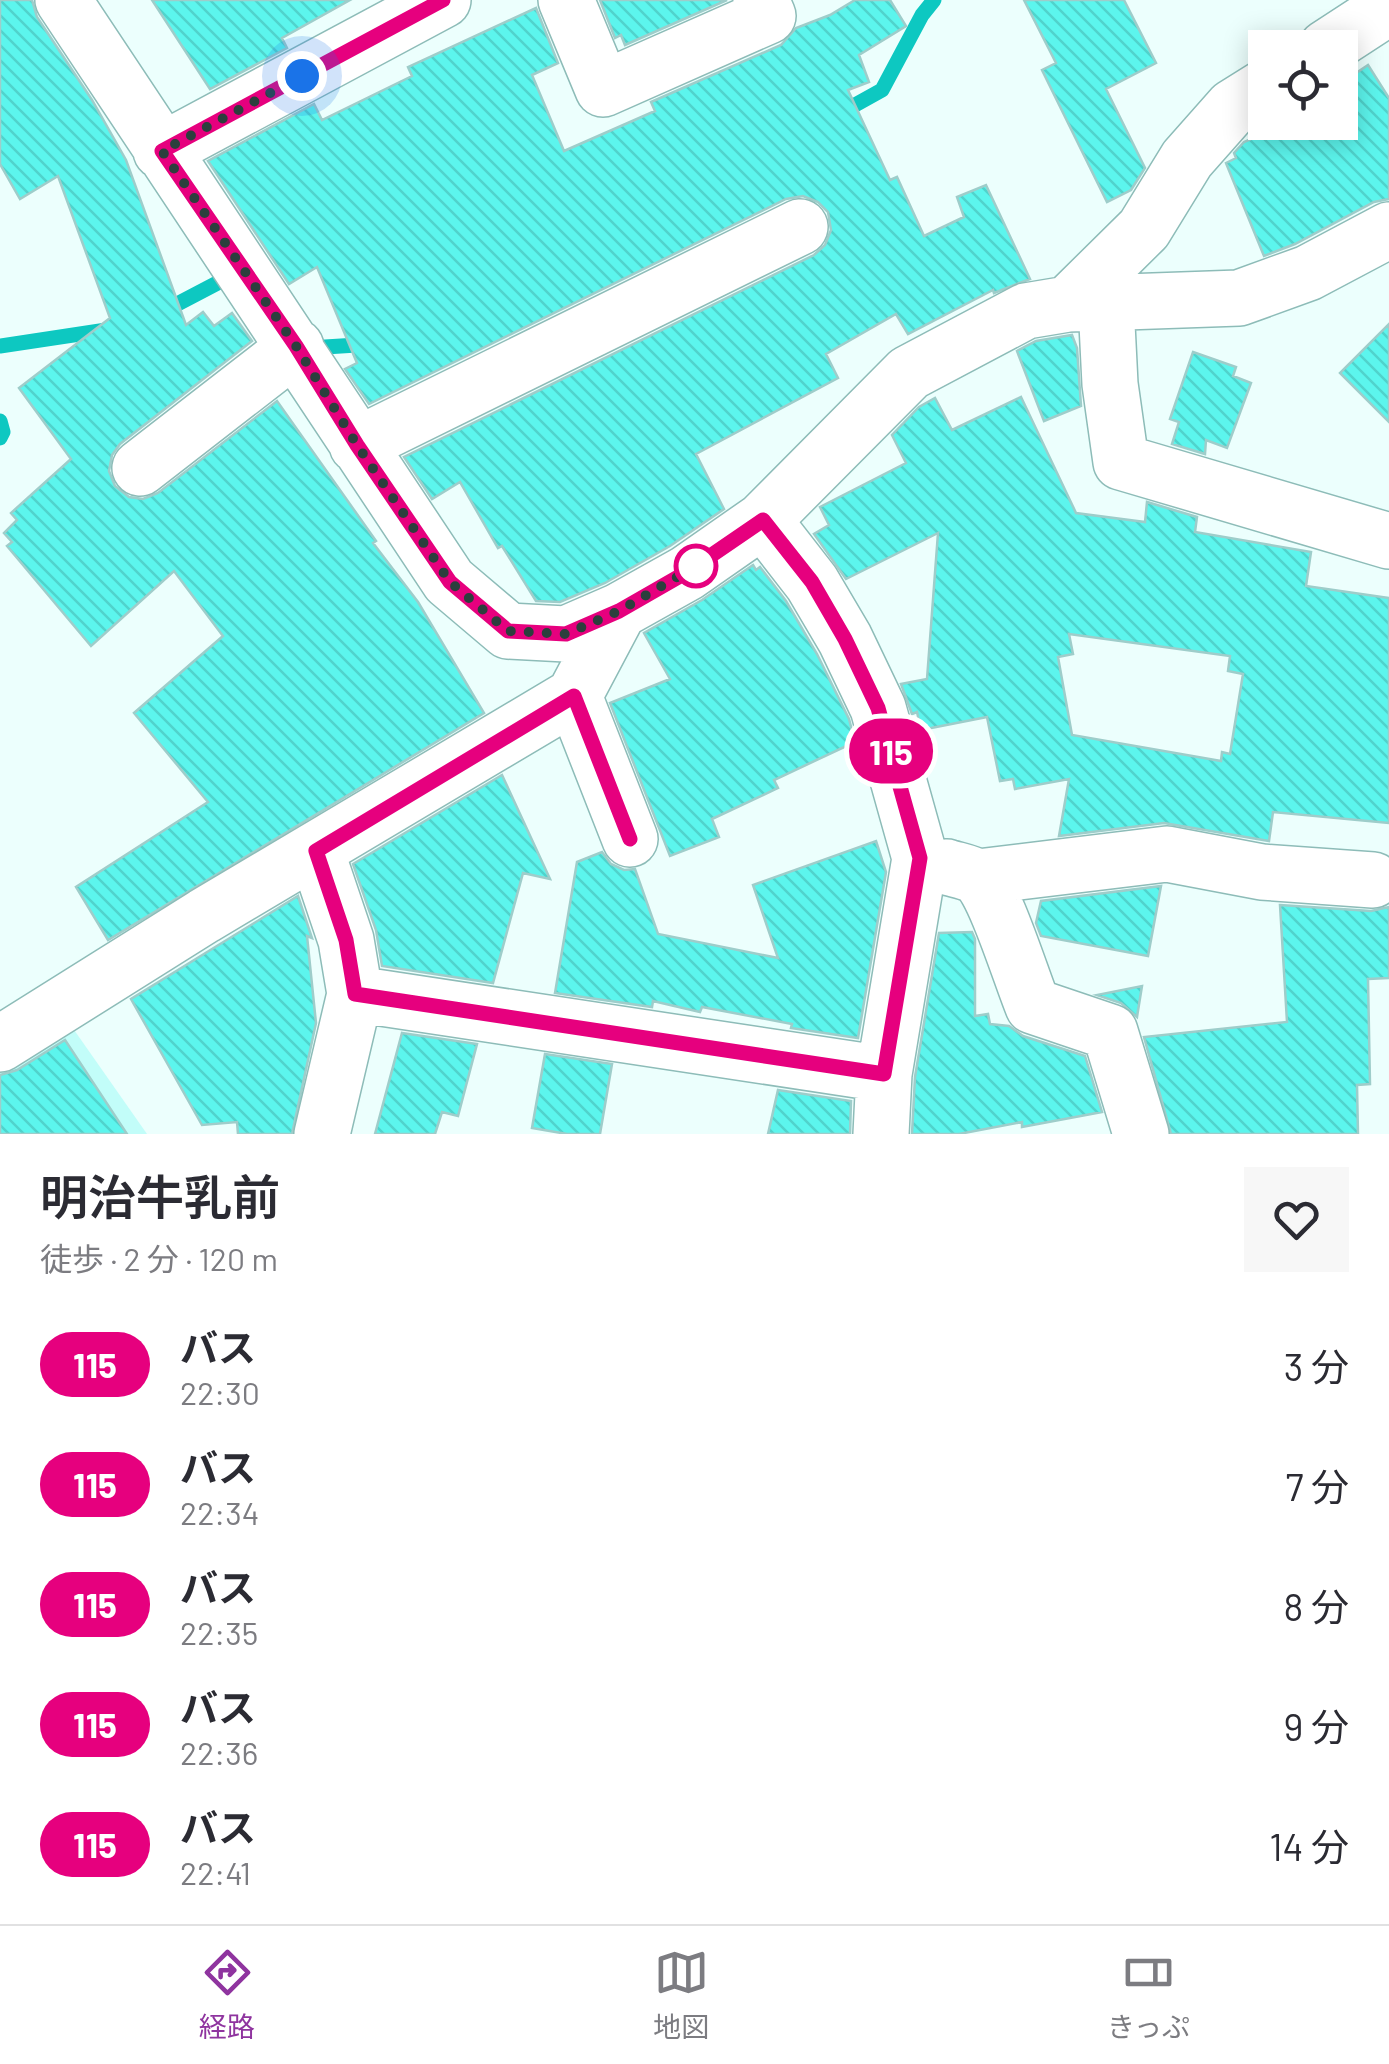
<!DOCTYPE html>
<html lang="ja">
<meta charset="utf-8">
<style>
:root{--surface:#fff;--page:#f7f7f7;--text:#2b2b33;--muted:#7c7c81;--line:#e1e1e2;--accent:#8f349f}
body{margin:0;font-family:Barlow,"Noto Sans JP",sans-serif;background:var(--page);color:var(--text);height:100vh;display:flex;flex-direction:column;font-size:38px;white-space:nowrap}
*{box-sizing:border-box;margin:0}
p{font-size:32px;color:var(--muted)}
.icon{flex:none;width:55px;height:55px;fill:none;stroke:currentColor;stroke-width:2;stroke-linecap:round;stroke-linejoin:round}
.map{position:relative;height:1134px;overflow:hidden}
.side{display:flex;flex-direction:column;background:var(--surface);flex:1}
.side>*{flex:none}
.badge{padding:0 20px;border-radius:32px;font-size:35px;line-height:65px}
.fabs{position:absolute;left:1248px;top:30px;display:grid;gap:20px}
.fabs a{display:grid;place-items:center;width:110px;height:110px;border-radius:0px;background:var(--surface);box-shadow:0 5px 25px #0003;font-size:50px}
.you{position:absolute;width:50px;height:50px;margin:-25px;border:8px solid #fff;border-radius:50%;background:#1a73e8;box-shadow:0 0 0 15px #1a73e833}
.map>.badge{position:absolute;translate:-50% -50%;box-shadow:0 0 0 5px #fff}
.round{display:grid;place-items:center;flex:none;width:105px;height:105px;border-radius:0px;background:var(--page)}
.headline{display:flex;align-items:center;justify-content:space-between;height:170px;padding:0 40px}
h1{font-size:48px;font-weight:600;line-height:75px}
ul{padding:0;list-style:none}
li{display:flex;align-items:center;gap:30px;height:120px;padding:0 40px}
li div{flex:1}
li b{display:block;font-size:38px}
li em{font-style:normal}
li .badge{min-width:110px;font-weight:700;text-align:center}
.tabs{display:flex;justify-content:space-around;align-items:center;height:140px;border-top:2px solid var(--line);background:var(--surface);font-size:28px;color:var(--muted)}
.tabs a{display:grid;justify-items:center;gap:5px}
.tabs .on{color:var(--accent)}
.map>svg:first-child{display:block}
.built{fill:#c2fdf9}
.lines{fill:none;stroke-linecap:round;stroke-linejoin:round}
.stream{stroke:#0dc8c1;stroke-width:15}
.building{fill:url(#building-back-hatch);stroke:#9ecdca;stroke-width:2.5;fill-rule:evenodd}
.minor-casing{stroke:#8dbcb8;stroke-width:58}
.minor{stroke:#fff;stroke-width:55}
.line-casing{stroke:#fff;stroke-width:22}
.line{stroke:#e6007e;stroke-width:15}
.walk{stroke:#2c3f3d;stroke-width:10;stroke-dasharray:0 18}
.stop-dot{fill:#fff;stroke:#e6007e;stroke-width:5}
</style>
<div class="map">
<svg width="1389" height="1134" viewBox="0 0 1389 1134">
<defs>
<pattern id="building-back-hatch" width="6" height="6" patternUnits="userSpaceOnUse" patternTransform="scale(2.5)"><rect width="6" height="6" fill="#5cf5ed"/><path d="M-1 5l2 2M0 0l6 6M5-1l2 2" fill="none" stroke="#50d3cc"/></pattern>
</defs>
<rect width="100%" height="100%" fill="#ecfffd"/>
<path class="built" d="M65 1017 147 1134H0V1060Z"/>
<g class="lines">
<path class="stream" d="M837 115 882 90 922 15 934 0
M162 312 225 279
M0 346 113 329
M309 348 357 345 365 341
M0 421 3 432 0 438"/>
</g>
<path class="building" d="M0 0H32L37 17 92 100 126 160 186 325 203 312 214 326 232 313 252 341 120 444 112 455 109 471 115 486 129 497 143 499 158 493 277 401 376 541 373 543 418 602 484 713 108 940 76 887 208 802 134 713 223 636 174 571 91 646 7 546 12 542 4 533 17 520 11 513 71 459 19 388 110 318 58 176 20 199 0 164Z
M152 0H350L282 38 287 48 210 89Z
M600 0H727L625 45 621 35 615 38Z
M855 0H890L906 26 859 55 869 82 848 90 890 180 897 177 924 236 964 217 957 197 986 185 1030 279 994 293 993 290 908 334 896 314 826 354 838 378 696 454 724 509 670 546 605 583 560 602 536 601 502 546 498 548 460 482 432 499 404 457 814 255 825 245 831 230 828 212 818 202 803 196 786 199 369 404 345 369 357 363 317 267 289 284 208 161 314 104 322 120 412 76 408 67 536 8 558 63 532 75 564 151 655 111 651 102 781 45 796 28 830 15Z
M1024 0H1124L1156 63 1106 89 1145 168 1131 190 1107 202 1042 70 1056 63Z
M1368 65 1389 98V199L1374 202 1295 244 1264 256 1226 163 1236 158 1234 153 1244 142 1290 122H1340V84Z
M1389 324V422L1340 373Z
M1072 335 1077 348 1081 406 1044 421 1017 351 1036 341Z
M1193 352 1236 367 1233 376 1251 383 1227 448 1206 440 1205 454 1172 444 1179 422 1170 419Z
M1021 397 1076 513 1145 522 1147 502 1197 517 1195 532 1311 552 1306 586 1389 598V823L1273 812 1269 841 1164 823 1059 836 1069 779 1015 789 1013 779 1000 781 987 717 921 730 917 712 912 714 901 684 927 679 938 533 846 579 814 534 829 525 820 507 906 463 892 435 919 407 935 398 952 430ZM1069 634 1230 656 1228 671 1243 674 1230 754 1222 752 1221 761 1072 735 1058 657 1073 654Z
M753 565 756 570 760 567 786 601 817 654 849 719 855 742 774 780 778 788 712 819 719 837 670 856 610 703 670 679 644 633 702 600Z
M502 775 550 879 523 873 493 983 382 966 376 930 353 864Z
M876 841 886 872 858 1038 791 1028 792 1024 702 1007 700 1012 653 1001 652 1007 555 993 577 862 602 852 611 864 624 870 635 869 658 934 778 958 753 885Z
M1161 886 1148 956 1041 936 1036 923 1041 901Z
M298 896 312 938 307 936 316 1023 292 1134H238L237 1122 202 1125 131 999Z
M1280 905 1371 911 1389 907V978L1368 979 1370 1084 1357 1085 1358 1134H1171L1144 1037 1287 1022Z
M972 932 975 939V1016L988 1014 990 1024 1009 1026 1023 1036 1085 1056 1102 1112 1022 1127V1122L959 1134H912L915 1077 939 933Z
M1142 986 1137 1017 1121 1003 1097 995Z
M402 1033 477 1044 458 1116 442 1112 435 1134H375Z
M65 1040 127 1134H0V1075L17 1070Z
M545 1054 612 1064 600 1134H567L532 1128Z
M778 1090 851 1101 850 1134H768Z"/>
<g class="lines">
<defs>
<path id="minor" d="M63 0 449 581 508 631 566 634 619 611
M566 0 603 89 768 16 761 0
M1326 48 1389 7
M161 151 443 0
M1068 304 1144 229 1187 159 1233 107 1265 87
M1106 304 1110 384 1121 462 1389 541
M357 445 800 227
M140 468 296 347
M763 520 812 583 845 639 878 708 920 858 884 1074 881 1134
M574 696 630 839
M316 851 346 940 355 994 322 1134
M947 867C956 870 969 872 977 877 994 888 1022 980 1033 1006L1110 1032 1141 1134
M978 877 1167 854 1262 872 1373 880
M355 994 884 1074
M0 1044 204 916 574 696 619 611 687 573 763 520 909 373 1026 311 1068 304 1239 298 1308 273 1389 230"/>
</defs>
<use href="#minor" class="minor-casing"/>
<use href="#minor" class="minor"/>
</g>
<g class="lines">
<defs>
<path id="line" d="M443 0 162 151 296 346 357 445 450 582 508 631 566 634 619 611 687 572 763 520 812 582 845 639 878 708 920 858 884 1074 355 994 346 940 316 851 574 696 630 839"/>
</defs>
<use href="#line" class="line-casing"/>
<use href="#line" class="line"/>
<path class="walk" d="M302 76 162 151 296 346 357 445 450 582 508 631 566 634 619 611 696 566"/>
</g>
<circle class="stop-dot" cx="696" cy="566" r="20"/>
</svg>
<div class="fabs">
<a><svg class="icon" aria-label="locate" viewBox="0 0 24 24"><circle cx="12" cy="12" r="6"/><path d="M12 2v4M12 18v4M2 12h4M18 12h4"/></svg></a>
</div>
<div class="you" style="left:302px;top:76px"></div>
<b class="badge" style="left:891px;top:751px;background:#e6007e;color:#fff">115</b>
</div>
<section class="side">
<div class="headline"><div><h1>明治牛乳前</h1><p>徒歩 · 2 分 · 120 m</p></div><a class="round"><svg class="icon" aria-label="heart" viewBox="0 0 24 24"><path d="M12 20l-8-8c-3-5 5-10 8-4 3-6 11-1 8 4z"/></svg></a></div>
<ul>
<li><span class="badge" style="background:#e6007e;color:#fff">115</span><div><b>バス</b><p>22:30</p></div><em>3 分</em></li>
<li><span class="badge" style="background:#e6007e;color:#fff">115</span><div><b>バス</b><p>22:34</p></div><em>7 分</em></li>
<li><span class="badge" style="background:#e6007e;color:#fff">115</span><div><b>バス</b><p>22:35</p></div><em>8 分</em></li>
<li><span class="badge" style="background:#e6007e;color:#fff">115</span><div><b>バス</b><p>22:36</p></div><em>9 分</em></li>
<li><span class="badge" style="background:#e6007e;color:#fff">115</span><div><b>バス</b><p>22:41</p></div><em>14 分</em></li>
</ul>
</section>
<nav class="tabs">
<a class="on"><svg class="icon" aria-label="directions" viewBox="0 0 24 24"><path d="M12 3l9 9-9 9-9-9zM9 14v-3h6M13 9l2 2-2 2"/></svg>経路</a>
<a><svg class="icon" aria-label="map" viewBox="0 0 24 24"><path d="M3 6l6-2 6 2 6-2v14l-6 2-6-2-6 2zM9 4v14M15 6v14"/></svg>地図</a>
<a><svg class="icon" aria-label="tickets" viewBox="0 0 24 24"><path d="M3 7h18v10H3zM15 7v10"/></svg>きっぷ</a>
</nav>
